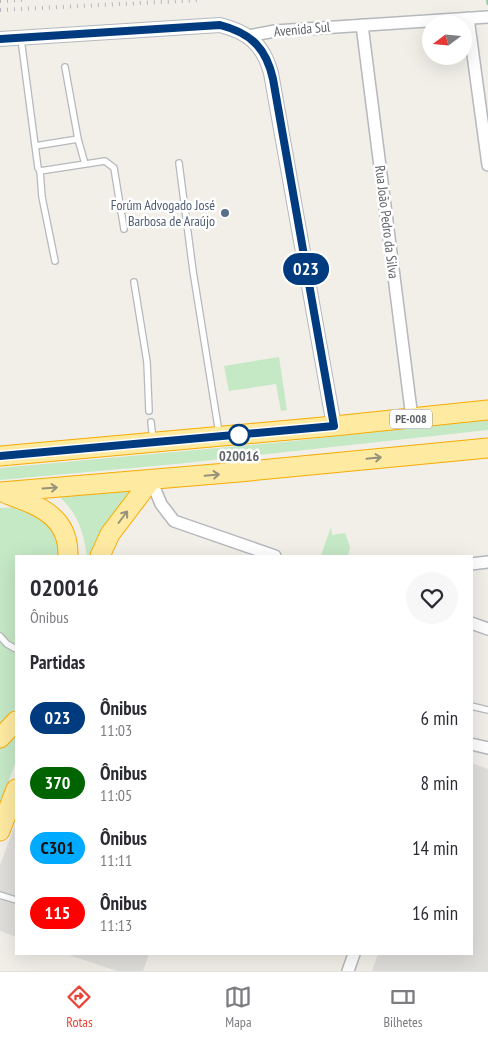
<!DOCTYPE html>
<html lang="pt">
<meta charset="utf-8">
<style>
:root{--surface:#fff;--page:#f7f7f7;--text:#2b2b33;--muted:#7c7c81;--line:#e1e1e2;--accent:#ea4335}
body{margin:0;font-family:"PT Sans Narrow",sans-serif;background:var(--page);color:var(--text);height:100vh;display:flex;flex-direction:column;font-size:19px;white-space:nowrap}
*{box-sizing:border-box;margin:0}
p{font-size:16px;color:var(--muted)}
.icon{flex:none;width:28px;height:28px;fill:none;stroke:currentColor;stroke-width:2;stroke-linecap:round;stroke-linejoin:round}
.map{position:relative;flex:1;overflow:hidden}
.sheet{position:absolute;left:15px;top:555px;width:458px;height:400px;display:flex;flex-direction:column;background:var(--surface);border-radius:0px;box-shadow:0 5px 20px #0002}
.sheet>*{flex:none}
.badge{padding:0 10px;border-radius:16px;font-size:18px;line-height:32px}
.needle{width:32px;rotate:254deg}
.buttons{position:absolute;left:422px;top:15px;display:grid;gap:10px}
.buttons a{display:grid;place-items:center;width:50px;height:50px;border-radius:50%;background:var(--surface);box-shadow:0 5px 20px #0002;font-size:25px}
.map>.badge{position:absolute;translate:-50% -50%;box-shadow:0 0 0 2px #fff}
h2{padding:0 15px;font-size:19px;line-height:45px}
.round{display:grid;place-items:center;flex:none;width:52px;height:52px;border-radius:26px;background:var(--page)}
.head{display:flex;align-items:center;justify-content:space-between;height:85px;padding:0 15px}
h1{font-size:24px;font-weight:700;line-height:38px}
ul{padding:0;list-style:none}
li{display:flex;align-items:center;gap:15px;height:65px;padding:0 15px}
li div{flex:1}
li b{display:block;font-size:19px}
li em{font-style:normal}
li .badge{min-width:55px;font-weight:700;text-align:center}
.menu{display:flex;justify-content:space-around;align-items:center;height:70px;border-top:1px solid var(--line);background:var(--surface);font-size:14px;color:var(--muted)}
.menu a{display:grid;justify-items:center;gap:2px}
.menu .active{color:var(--accent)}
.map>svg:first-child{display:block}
.industrial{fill:#e0deda}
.green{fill:#c5e8c5}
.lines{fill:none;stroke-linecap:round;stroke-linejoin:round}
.service-casing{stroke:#b5b8bc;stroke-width:8}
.minor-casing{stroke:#b5b8bc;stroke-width:14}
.tertiary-casing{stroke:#b5b8bc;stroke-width:16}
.trunk-casing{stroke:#f9ab00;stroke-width:21}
.service{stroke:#fff;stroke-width:5.5}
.minor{stroke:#fff;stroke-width:11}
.tertiary{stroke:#fff;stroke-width:14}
.trunk{stroke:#feeaa1;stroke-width:19}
.rail{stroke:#b6b7b8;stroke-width:4;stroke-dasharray:1 6;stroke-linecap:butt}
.path-bridge{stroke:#9cc7a9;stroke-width:2;stroke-dasharray:5 2.5;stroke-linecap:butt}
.oneway{stroke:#97927c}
.line-casing{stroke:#fff;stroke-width:11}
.line{stroke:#003b80;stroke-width:8}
.service-dot{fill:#5c6f8a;stroke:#fff;stroke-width:2}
.stop-dot{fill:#fff;stroke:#003b80;stroke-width:2.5}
.labels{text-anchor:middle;stroke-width:5;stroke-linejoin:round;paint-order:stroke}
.shield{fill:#fff;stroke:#8f9295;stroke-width:1}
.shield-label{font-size:12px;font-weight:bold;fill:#5f6368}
.street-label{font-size:14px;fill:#5f6368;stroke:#fff}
.service-label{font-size:14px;fill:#4e5e75;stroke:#fff;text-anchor:end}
.stop-label{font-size:14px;font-weight:bold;fill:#5f6368;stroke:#fff}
</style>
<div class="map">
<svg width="488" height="971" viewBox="0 0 488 971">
<rect width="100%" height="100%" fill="#f1efe8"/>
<path class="industrial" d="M471 763 488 769V971H372L378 954H471Z
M16 822V937L0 931V865Z
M66 954H149L143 971H117Z"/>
<path class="green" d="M279 357 287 410 281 411 276 384 229 391 224 366Z
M488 419V430L176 464 0 480V468L294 441Z
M143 484 94 553 87 556C82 526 78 514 55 492Z
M18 507C42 513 59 530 60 556H16V705L12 717 0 726V508Z
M331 527 332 535 345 533 350 547 348 556 321 555Z
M16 734V761L0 805V746Z"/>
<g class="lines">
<defs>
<path id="service" d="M21 39 38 168 40 171 105 161 114 168 124 229
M65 67 78 139
M35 146 78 139 85 164
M179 163 193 271 219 433
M40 171 42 197 55 261
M134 282 147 362 149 411
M151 422 153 440
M0 636 7 644 16 649
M471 706 488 710
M0 895 16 900"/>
<path id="minor" d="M468 18 488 165
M362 25 412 418
M248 36 275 31 488 17
M151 480 161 504 174 521 275 556
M471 564 488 562
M471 623 488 629
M471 744 488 748
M348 971 354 954"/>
<path id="tertiary" d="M0 39 220 25C248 32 263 44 271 73L334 426"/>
<path id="trunk" d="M0 456 334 426 488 410
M0 492 239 472 488 448
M7 494C39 506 69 516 68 556
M100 556 110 534 151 480
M0 738 16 721
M0 831 16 789"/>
</defs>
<use href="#service" class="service-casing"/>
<use href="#minor" class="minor-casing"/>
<use href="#tertiary" class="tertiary-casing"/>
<use href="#trunk" class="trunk-casing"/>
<use href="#service" class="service"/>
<use href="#minor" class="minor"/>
<use href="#tertiary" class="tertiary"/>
<use href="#trunk" class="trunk"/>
<path class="rail" d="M0 1 23 0
M0 10 202 0"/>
<path class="path-bridge" d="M487 0 488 7"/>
</g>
<defs><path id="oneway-shaft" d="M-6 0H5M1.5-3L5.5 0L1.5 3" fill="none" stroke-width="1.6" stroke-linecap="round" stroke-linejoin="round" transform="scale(1.25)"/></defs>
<g class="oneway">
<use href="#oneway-shaft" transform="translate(374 458) rotate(-6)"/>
<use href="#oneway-shaft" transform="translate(212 475) rotate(-5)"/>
<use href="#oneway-shaft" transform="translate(50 488) rotate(-4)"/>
<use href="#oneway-shaft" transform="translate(123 517) rotate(-53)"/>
</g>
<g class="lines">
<defs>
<path id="line" d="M0 39 220 25C251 33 266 48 273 79L334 426 0 456"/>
</defs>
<use href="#line" class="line-casing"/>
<use href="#line" class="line"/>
</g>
<circle class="service-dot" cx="225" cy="213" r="5"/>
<circle class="stop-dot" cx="239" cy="435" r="10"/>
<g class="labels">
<rect class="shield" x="390" y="409.5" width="42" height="19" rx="4"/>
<g class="shield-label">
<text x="411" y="423">PE-008</text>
</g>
<g class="street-label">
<text transform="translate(302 29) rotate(-5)" y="5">Avenida Sul</text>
<text transform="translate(387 222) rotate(83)" y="5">Rua João Pedro da Silva</text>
</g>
<g class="service-label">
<text x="215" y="210">Forúm Advogado José<tspan x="215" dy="16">Barbosa de Araújo</tspan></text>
</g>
<g class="stop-label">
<text x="239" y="461">020016</text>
</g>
</g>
</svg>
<div class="buttons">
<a><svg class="needle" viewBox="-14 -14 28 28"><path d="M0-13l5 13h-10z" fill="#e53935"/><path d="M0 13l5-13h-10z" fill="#7c7c81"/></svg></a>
</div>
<b class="badge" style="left:306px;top:269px;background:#003b80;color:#fff">023</b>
<section class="sheet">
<div class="head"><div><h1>020016</h1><p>Ônibus</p></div><a class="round"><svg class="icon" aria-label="heart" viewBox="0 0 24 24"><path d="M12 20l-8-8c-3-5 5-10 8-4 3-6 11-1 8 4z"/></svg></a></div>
<h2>Partidas</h2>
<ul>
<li><span class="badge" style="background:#003b80;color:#fff">023</span><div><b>Ônibus</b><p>11:03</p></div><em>6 min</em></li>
<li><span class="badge" style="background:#006400;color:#fff">370</span><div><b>Ônibus</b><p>11:05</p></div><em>8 min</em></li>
<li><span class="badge" style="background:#0af;color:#111">C301</span><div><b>Ônibus</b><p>11:11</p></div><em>14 min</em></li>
<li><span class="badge" style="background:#f00;color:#fff">115</span><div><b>Ônibus</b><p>11:13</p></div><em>16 min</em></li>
</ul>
</section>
</div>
<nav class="menu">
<a class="active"><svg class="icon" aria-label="directions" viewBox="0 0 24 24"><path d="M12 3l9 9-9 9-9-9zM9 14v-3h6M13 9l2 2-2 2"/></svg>Rotas</a>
<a><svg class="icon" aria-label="map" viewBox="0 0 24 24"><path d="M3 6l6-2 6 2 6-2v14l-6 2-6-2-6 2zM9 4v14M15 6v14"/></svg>Mapa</a>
<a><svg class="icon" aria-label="tickets" viewBox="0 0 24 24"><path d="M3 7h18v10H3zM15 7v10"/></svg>Bilhetes</a>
</nav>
